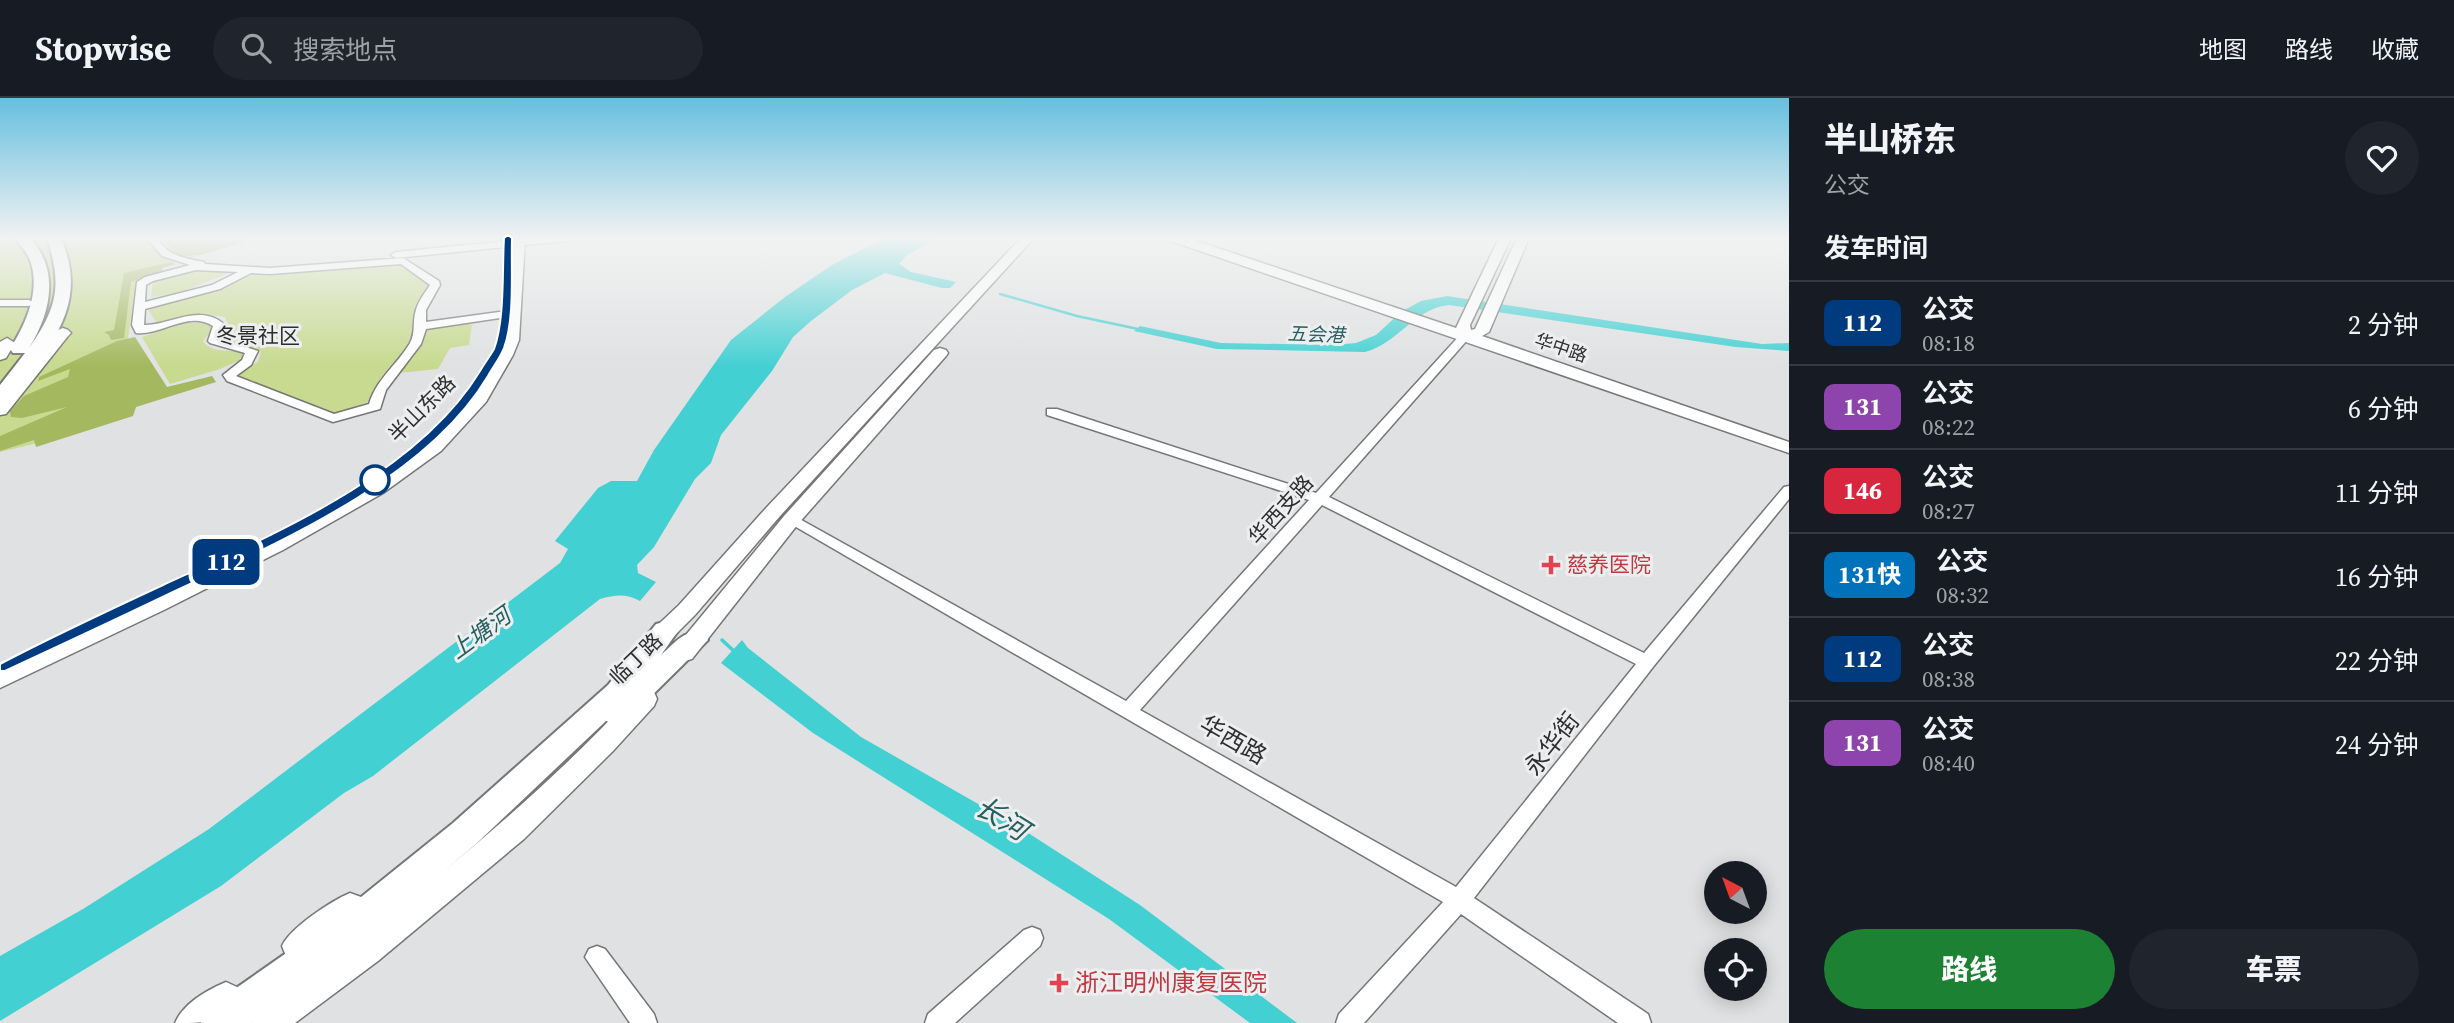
<!DOCTYPE html>
<html lang="zh">
<meta charset="utf-8">
<style>
:root{--surface:#171b24;--page:#20242c;--text:#f1f3f6;--muted:#9ea1a6;--line:#363941;--accent:#1d8134}
body{margin:0;font-family:"Source Serif 4","Noto Sans SC",serif;background:var(--page);color:var(--text);height:100vh;display:flex;flex-direction:column;font-size:26px;white-space:nowrap}
*{box-sizing:border-box;margin:0}
p{font-size:23px;color:var(--muted)}
.icon{flex:none;width:38px;height:38px;fill:none;stroke:currentColor;stroke-width:2;stroke-linecap:round;stroke-linejoin:round}
.map{position:relative;flex:1;overflow:hidden}
.sheet{display:flex;flex-direction:column;background:var(--surface);width:665px}
.sheet>*{flex:none}
.badge{padding:0 14px;border-radius:10px;font-size:24px;line-height:46px}
.needle{width:46px;rotate:319deg}
.tools{position:absolute;left:1704px;top:763px;display:grid;gap:14px}
.tools a{display:grid;place-items:center;width:63px;height:63px;border-radius:50%;background:var(--surface);box-shadow:0 4px 18px #0003;font-size:35px}
.map>.badge{position:absolute;translate:-50% -50%;box-shadow:0 0 0 4px #fff}
h2{padding:0 35px;font-size:26px;line-height:63px}
.round{display:grid;place-items:center;flex:none;width:74px;height:74px;border-radius:37px;background:var(--page)}
.headline{display:flex;align-items:center;justify-content:space-between;height:119px;padding:0 35px}
h1{font-size:33px;font-weight:800;line-height:52px}
.action{display:flex;gap:14px;margin-top:auto;padding:14px 35px}
.action a{flex:1;height:80px;border-radius:42px;background:var(--accent);color:#fff;font-size:28px;font-weight:800;line-height:80px;text-align:center}
.action a+a{background:var(--page);color:var(--text)}
ul{padding:0;list-style:none}
li{display:flex;align-items:center;gap:21px;height:84px;padding:0 35px;border-top:2px solid var(--line)}
li div{flex:1}
li b{display:block;font-size:26px}
li em{font-style:normal}
li .badge{min-width:77px;font-weight:700;text-align:center}
header{display:flex;align-items:center;gap:42px;box-sizing:border-box;height:98px;padding:0 35px;background:var(--surface);border-bottom:2px solid var(--line)}
header strong{font-size:33px}
nav{display:flex;gap:38px;margin-inline-start:auto;font-size:24px}
.search{width:490px;height:63px;background:var(--page);display:flex;align-items:center;gap:18px;box-sizing:border-box;padding:0 24px;border-radius:38px;color:var(--muted);font-size:26px}
main{display:flex;flex:1;min-height:0}
.map>svg:first-child{display:block}
.green{fill:#c7da8f}
.forest{fill:#a4b85f}
.water{fill:#43d0d2}
.lines{fill:none;stroke-linecap:round;stroke-linejoin:round}
.stream-far1{stroke:#43d0d2;stroke-width:2.5}
.stream{stroke:#43d0d2;stroke-width:3.5}
.minor-casing{stroke:#757677;stroke-width:3}
.major-casing{stroke:#757677;stroke-width:3}
.highway-casing{stroke:#757677;stroke-width:4}
.minor{fill:#fff;fill-rule:evenodd}
.major{fill:#fff;fill-rule:evenodd}
.highway{fill:#fff;fill-rule:evenodd}
.line{fill:#003b80;stroke:#fff;stroke-width:2}
.stop-dot{fill:#fff;stroke:#003b80;stroke-width:3.5}
.health-dot{fill:#e0444e;stroke:#edeeef;stroke-width:2.5}
.labels{text-anchor:middle;stroke-width:6;stroke-linejoin:round;paint-order:stroke}
.far-street-label{font-size:18px;fill:#2e2f2f;stroke:#edeeef}
.far-water-label{font-size:19px;font-style:italic;fill:#265f60;stroke:#edeeef}
.far-quarter-label{font-size:21px;fill:#2d2d2e;stroke:#edeeef}
.street-label{font-size:21px;fill:#2e2f2f;stroke:#edeeef}
.health-label{font-size:21px;fill:#be3a42;stroke:#edeeef;text-anchor:start}
.water-label{font-size:23px;font-style:italic;fill:#265f60;stroke:#edeeef}
.near-street-label{font-size:24px;fill:#2e2f2f;stroke:#edeeef}
.near-health-label{font-size:24px;fill:#be3a42;stroke:#edeeef;text-anchor:start}
.near-water-label{font-size:28px;font-style:italic;fill:#265f60;stroke:#edeeef}
</style>
<header>
<strong>Stopwise</strong>
<div class="search"><svg class="icon" aria-label="search" viewBox="0 0 24 24"><circle cx="10" cy="10" r="6"/><path d="M15 15l6 6"/></svg>搜索地点</div>
<nav><a>地图</a><a>路线</a><a>收藏</a></nav>
</header>
<main>
<div class="map">
<svg width="1789" height="925" viewBox="0 0 1789 925">
<rect width="100%" height="100%" fill="#e0e1e2"/>
<path class="green" d="M0 140H256L137 176 117 319 80 335 0 354Z
M401 165 432 184 430 191 419 201 414 233 408 248 380 281 368 304 340 314H329L240 280V274L258 264 261 253 225 242 222 237 227 225 225 219C202 214 180 221 157 225L149 213 153 208 217 191 251 177Z
M195 171 229 175 188 191V193L151 199 153 182Z
M186 225H205L212 227 213 231 203 243C211 256 233 251 247 255V259L220 271 170 286 142 239Z
M463 225 472 227 469 247 450 250 438 271 399 275 420 247 427 230Z"/>
<path class="forest" d="M161 140H256L201 157 179 158Z
M171 164 176 166 162 170 163 174 131 184 124 240 111 242 109 237 104 234 114 232 124 175Z
M135 239 167 289 212 278 216 284 136 309 133 318 36 349 34 342 0 353V338L67 309 22 320 11 319 10 313 24 298 68 279 70 271 38 283 39 279 117 243Z"/>
<path class="water" d="M884 140H937L907 157 899 166 911 174 956 184 950 190H942L885 175 852 192 811 223 793 239 772 273 721 337 711 365 695 381 654 449 637 467 638 475 656 484 640 503C626 495 615 497 600 501L373 678 344 695 221 788 0 923V858L83 811 209 731 560 465 568 451 555 443 598 390 611 383H637L654 352 731 242 785 199 832 167Z
M1447 198 1762 246 1789 245V253L1736 249 1449 207C1415 210 1397 246 1365 254L1217 251 1134 233 1140 228 1221 245 1336 247 1356 245 1376 237 1401 214 1421 203Z
M742 542 748 550 861 639 1022 731 1140 807 1297 925H1250L1109 821 813 635 721 565Z"/>
<g class="lines">
<path class="stream-far1" d="M1000 196 1077 218 1138 231"/>
<path class="stream" d="M722 542 736 555"/>
<defs>
<path id="minor" d="M147 140H157C167 158 185 160 204 164L205 166 270 170 403 160 439 183 440 187 426 212V224L513 212 519 215 513 218 426 231 421 246 386 292 380 311 333 324 227 283 223 277 242 262 245 255 210 245 208 243 213 228C188 212 161 238 136 235L132 227 137 184 145 179 190 167 162 158ZM401 166 430 187C425 195 418 203 416 212 412 223 416 234 410 245 397 267 377 280 369 306L334 316 236 278 251 267 258 253 220 241 225 227C200 204 169 228 144 227L145 211 220 191 251 175 270 176ZM196 172 238 174 212 187 145 204 146 187 153 183Z
M539 140H570L565 143 396 160 391 157 396 154Z
M0 202H29L34 205 29 208H0Z
M1465 235 1469 236V240L1329 399 1644 555 1784 389 1789 388V401L1653 569 1474 800 1648 916 1651 925H1618L1461 816 1364 925H1336L1339 916 1443 804 784 422 786 419H796L1126 603 1309 402 1047 317V311H1057L1316 395 1461 236ZM1322 407 1636 566 1456 789 1140 612Z
M1032 829 1040 832 1043 840 1040 848 955 925H925L928 916 1024 832Z
M597 848 605 851 654 916 657 925H630L585 859 589 851Z"/>
<path id="major" d="M513 140H525L519 242 513 257 486 304 441 353 383 395 283 452 166 511 0 590V571C101 523 202 478 300 425 349 399 401 372 442 333 469 307 490 277 503 242Z
M1021 140H1034L781 417 695 517 662 550 654 552 646 550 642 544 646 538 679 507 767 409Z
M1170 140H1188L1456 230 1499 140H1511L1470 227 1471 232 1475 231 1517 140H1529L1489 234 1482 238 1789 344V355L1171 143Z
M63 230 68 232 71 235 68 238 6 316 0 317V301L58 232Z
M7 240 15 245 6 260 0 262V244Z
M940 250 946 252 948 255 946 258 798 426 692 561 684 563 676 561 672 555 676 549 784 418 934 252Z
M645 592 654 594 657 601 654 608 613 653 524 741 378 863 295 925H252L256 913C392 817 523 717 636 594Z
M350 795 361 799 365 809 361 819 308 858 297 863 286 858 282 848C290 830 331 803 350 795Z
M226 884 237 889 242 900C230 925 202 925 175 925 183 906 207 892 226 884Z"/>
<path id="highway" d="M15 140H30C60 172 51 215 29 250 58 209 62 186 47 140H61C91 210 47 251 7 304L0 306V287L25 255H13L10 251C26 226 41 192 30 162 26 153 20 147 15 140Z
M665 524 674 526 678 533 661 557C675 545 685 530 704 535L708 542 626 623 616 626 606 623 477 745 351 852 252 925H201L206 911 325 828 453 725 608 587 656 526Z"/>
</defs>
<use href="#minor" class="minor-casing"/>
<use href="#major" class="major-casing"/>
<use href="#highway" class="highway-casing"/>
<use href="#minor" class="minor"/>
<use href="#major" class="major"/>
<use href="#highway" class="highway"/>
</g>
<linearGradient id="sky" x2="0" y2="1"><stop stop-color="#66bfdf"/><stop offset="0.52" stop-color="#f1f2f2"/><stop offset="1" stop-color="#f1f2f2" stop-opacity="0"/></linearGradient>
<rect width="1789" height="269" fill="url(#sky)"/>
<path class="line" d="M508 137 512 140C511 172 515 220 504 250 500 260 493 269 488 278 427 381 278 445 173 494 117 521 61 547 5 573H0V566C51 539 107 513 163 487 270 438 417 377 480 273 484 266 490 258 494 251 505 221 502 172 504 140Z"/>
<circle class="stop-dot" cx="375" cy="382" r="14"/>
<g class="health-dot">
<path d="M1547.5 456.5h7v7h7v7h-7v7h-7v-7h-7v-7h7z"/>
<path d="M1055.5 874.5h7v7h7v7h-7v7h-7v-7h-7v-7h7z"/>
</g>
<g class="labels">
<g class="far-street-label">
<text transform="translate(1561 250) rotate(19)" y="6">华中路</text>
</g>
<g class="far-water-label">
<text transform="translate(1316 236) rotate(2)" y="7">五会港</text>
</g>
<g class="far-quarter-label">
<text x="258" y="245">冬景社区</text>
</g>
<g class="street-label">
<text transform="translate(422 311) rotate(-45)" y="7">半山东路</text>
<text transform="translate(1281 412) rotate(-48)" y="7">华西支路</text>
<text transform="translate(636 561) rotate(-44)" y="7">临丁路</text>
</g>
<g class="health-label">
<text x="1567" y="474">慈养医院</text>
</g>
<g class="water-label">
<text transform="translate(480 535) rotate(-36)" y="8">上塘河</text>
</g>
<g class="near-street-label">
<text transform="translate(1233 642) rotate(30)" y="8">华西路</text>
<text transform="translate(1552 646) rotate(-52)" y="8">永华街</text>
</g>
<g class="near-health-label">
<text x="1075" y="893">浙江明州康复医院</text>
</g>
<g class="near-water-label">
<text transform="translate(1002 720) rotate(32)" y="10">长河</text>
</g>
</g>
</svg>
<div class="tools">
<a><svg class="needle" viewBox="-14 -14 28 28"><path d="M0-13l5 13h-10z" fill="#e53935"/><path d="M0 13l5-13h-10z" fill="#9ea1a6"/></svg></a>
<a><svg class="icon" aria-label="locate" viewBox="0 0 24 24"><circle cx="12" cy="12" r="6"/><path d="M12 2v4M12 18v4M2 12h4M18 12h4"/></svg></a>
</div>
<b class="badge" style="left:226px;top:464px;background:#003b80;color:#fff">112</b>
</div>
<section class="sheet">
<div class="headline"><div><h1>半山桥东</h1><p>公交</p></div><a class="round"><svg class="icon" aria-label="heart" viewBox="0 0 24 24"><path d="M12 20l-8-8c-3-5 5-10 8-4 3-6 11-1 8 4z"/></svg></a></div>
<h2>发车时间</h2>
<ul>
<li><span class="badge" style="background:#003b80;color:#fff">112</span><div><b>公交</b><p>08:18</p></div><em>2 分钟</em></li>
<li><span class="badge" style="background:#8e44ad;color:#fff">131</span><div><b>公交</b><p>08:22</p></div><em>6 分钟</em></li>
<li><span class="badge" style="background:#d7263d;color:#fff">146</span><div><b>公交</b><p>08:27</p></div><em>11 分钟</em></li>
<li><span class="badge" style="background:#0072bc;color:#fff">131快</span><div><b>公交</b><p>08:32</p></div><em>16 分钟</em></li>
<li><span class="badge" style="background:#003b80;color:#fff">112</span><div><b>公交</b><p>08:38</p></div><em>22 分钟</em></li>
<li><span class="badge" style="background:#8e44ad;color:#fff">131</span><div><b>公交</b><p>08:40</p></div><em>24 分钟</em></li>
</ul>
<div class="action"><a>路线</a><a>车票</a></div>
</section>
</main>
